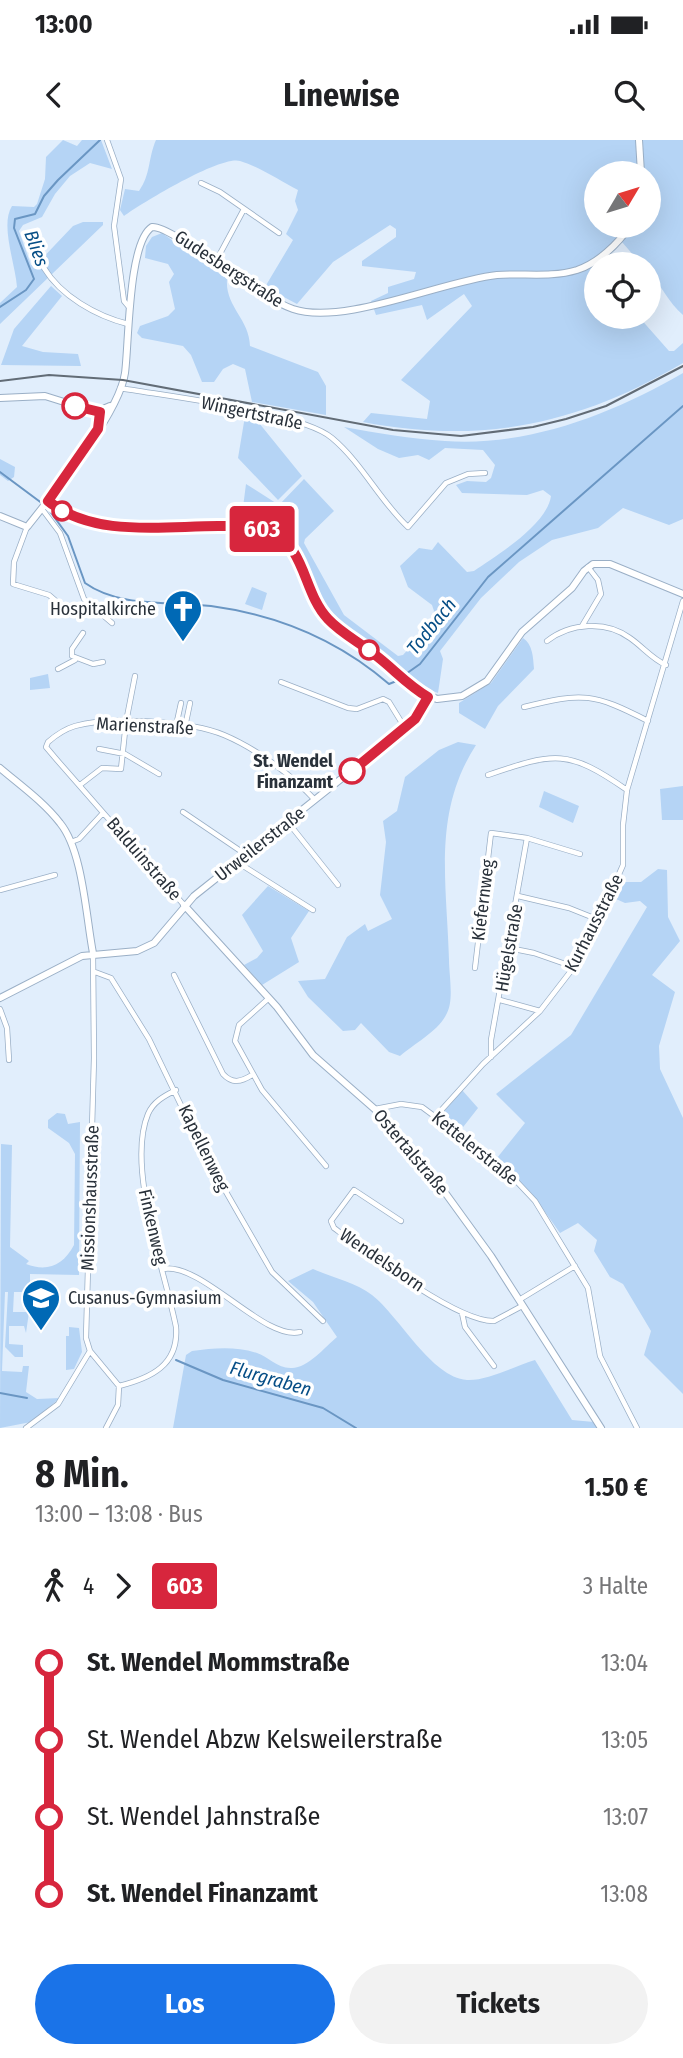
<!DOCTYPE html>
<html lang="de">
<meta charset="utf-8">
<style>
:root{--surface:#fff;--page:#f2f2f2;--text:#202124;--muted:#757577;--accent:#1a73e8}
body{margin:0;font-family:"Fira Sans Condensed",sans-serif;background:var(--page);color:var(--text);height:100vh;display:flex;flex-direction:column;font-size:26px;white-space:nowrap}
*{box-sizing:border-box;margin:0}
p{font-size:23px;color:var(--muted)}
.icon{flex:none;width:38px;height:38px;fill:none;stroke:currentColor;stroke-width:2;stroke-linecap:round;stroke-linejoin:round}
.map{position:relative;height:1288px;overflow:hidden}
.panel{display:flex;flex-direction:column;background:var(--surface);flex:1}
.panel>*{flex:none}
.badge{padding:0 14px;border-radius:5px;font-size:24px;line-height:46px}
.needle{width:46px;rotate:52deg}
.tools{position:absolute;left:584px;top:21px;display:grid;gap:14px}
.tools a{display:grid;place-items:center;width:77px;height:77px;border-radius:50%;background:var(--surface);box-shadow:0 7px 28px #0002;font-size:35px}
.map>.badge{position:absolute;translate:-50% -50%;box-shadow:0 0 0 4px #fff}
.legs{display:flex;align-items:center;gap:10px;height:77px;padding:0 35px;font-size:23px}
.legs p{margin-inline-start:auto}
.overview{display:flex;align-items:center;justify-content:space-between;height:119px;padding:0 35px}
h1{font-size:38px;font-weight:700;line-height:52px}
.primary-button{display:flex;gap:14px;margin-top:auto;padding:14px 35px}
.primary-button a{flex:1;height:80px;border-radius:42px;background:var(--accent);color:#fff;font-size:28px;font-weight:700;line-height:80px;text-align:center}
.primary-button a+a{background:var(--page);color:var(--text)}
ul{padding:0 35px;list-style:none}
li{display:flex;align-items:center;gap:24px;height:77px;font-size:26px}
li i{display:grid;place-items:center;width:10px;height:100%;margin:0 9px;background:currentColor}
li i::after{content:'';width:18px;height:18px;margin:-9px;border:5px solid;border-radius:50%;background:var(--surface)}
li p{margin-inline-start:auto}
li:first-child i{background:linear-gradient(#0000 50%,currentColor 0)}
li:last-child i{background:linear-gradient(currentColor 50%,#0000 0)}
.status{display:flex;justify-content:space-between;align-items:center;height:49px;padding:0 35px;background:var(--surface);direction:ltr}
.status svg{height:19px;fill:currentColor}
header{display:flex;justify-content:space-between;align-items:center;height:91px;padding:0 35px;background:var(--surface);font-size:32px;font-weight:700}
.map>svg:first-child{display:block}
.green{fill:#b5d4f5;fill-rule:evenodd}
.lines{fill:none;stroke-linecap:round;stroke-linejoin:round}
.stream{stroke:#6a96c3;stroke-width:2}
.street-casing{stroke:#9aafc6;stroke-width:6}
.secondary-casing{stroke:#9aafc6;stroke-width:8}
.street{stroke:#fff;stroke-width:4.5}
.secondary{stroke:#fff;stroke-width:6}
.rail{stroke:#626c76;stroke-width:2}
.line-1-casing{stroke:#fff;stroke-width:16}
.line-1{stroke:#d7263d;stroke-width:10}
.stop-1-dot{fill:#fff;stroke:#d7263d;stroke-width:3.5}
.labels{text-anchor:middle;stroke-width:7;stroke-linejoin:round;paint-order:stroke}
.street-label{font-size:18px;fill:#29313a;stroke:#fff}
.poi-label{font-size:18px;fill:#29313a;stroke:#fff;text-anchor:end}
.stop-label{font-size:18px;font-weight:bold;fill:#29313a;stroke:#fff;text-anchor:end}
.water-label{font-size:19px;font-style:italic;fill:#064e86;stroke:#fff}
</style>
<div class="status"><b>13:00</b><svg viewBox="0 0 49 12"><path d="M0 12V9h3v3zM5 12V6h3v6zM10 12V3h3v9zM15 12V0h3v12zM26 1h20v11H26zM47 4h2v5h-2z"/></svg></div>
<header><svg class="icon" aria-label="back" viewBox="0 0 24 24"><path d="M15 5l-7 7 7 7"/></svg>Linewise<svg class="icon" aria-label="search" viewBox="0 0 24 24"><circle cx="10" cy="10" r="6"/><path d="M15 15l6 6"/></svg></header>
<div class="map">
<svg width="683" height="1288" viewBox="0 0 683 1288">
<rect width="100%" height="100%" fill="#e1eefc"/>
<path class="green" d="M63 0 77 6 82 0H101L112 29 90 23 70 36 55 54 42 77 23 85 19 91 31 125 35 126 73 86 83 82H103V85L0 184V163L17 147C15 122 0 85 12 66L34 67 37 64 45 39 46 17Z
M156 0H683V175C668 162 663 147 649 133V124H641L622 102 594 127 597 177H639L669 211H674L683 203V223C579 284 483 305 363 282L371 273 427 279 430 261 401 240 472 166 464 154 427 180 422 165 376 175 371 161 388 153V147L414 139 416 132 362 126V121L396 97V89L390 85 333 122 297 164 265 147 293 100 286 94 298 70 295 61 298 50C280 41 260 27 240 21 221 15 142 63 124 76L120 70 125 49 139 51C151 34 148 18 156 0ZM597 33H649V86H597Z
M162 93 227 139C225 167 249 178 250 206L318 232 326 246V275L252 262 245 229 233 224 223 229 214 242H202L191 215 183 206 142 198 137 193 140 186 168 176 175 169 169 142 174 134 168 124 145 118 146 106 152 97Z
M51 146 62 156 22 206 43 212 78 214 81 226 1 225 14 189Z
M683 233V379L669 385 623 368 598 388 552 400 519 422 481 458 440 511 443 519 438 553C414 544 343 490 328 469 293 421 317 391 241 383L246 344 279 365 304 339 334 371 305 399 304 403 344 475 398 516 403 515 429 486 434 471 432 465 408 447 400 426 419 408 432 410 438 402 467 432 474 431C496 416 547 385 551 356L543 350 527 355 462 353 456 345 467 341 486 342 491 338 495 325 483 310 445 308 429 320 418 315 399 318 378 309 344 287C377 293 411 299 445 301 528 307 612 274 683 233Z
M245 276 255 278 302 336 278 360 238 318Z
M0 319 15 327 14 337 8 341 0 335Z
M252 447 267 453 262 470 245 464Z
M523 498C533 505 533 517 534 529L498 566 485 589 459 573V563L491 543Z
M48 534 50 548 30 550V538Z
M458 602 476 605C432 673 447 743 449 820 449 834 454 860 447 873 439 891 415 903 400 916L389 912 361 883 355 890 343 891 308 857 298 841 325 839 347 797 365 784 368 791 392 779 380 755 386 702 383 681 397 671 405 637 439 610Z
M683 646V680H662L660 649Z
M544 651 579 666 573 683 539 667Z
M658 729 667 730 668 777 680 801 652 835 675 852 659 906 660 929 683 978V1254L644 1215 651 1191 623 1144 610 1137 594 1111 597 1100 578 1083 560 1093 533 1055 497 1018 525 983 496 954 571 895 647 767 640 761 625 763 616 759 625 742H641Z
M268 746 309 771 291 798 299 822 262 845 244 825 257 818 263 811 242 775Z
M462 950 478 968 460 991 443 978 442 974Z
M57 973 65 974 68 984 80 982 79 1135 30 1134V1152H14L13 1172H29L26 1193 24 1186H9V1204L23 1205V1217H15L5 1207 8 1152H5L2 1231 22 1232 23 1226H29L26 1252 37 1259 60 1258 31 1282 0 1288 1 1004 12 1005 10 1107 29 1121 26 1124C47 1132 63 1126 74 1105L75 1014 69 1003 48 988V980Z
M313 1129C331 1137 357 1143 372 1155 400 1177 431 1237 467 1240 487 1241 515 1226 535 1220L572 1280 594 1282 598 1288H173L186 1215 192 1211C214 1208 235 1206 257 1213 269 1217 278 1229 292 1228 308 1228 325 1207 337 1197L313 1162 288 1141Z
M69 1187 79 1188 82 1212 74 1229 66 1230V1196H69Z"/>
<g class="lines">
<path class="stream" d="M0 167 26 150 34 139 14 88 15 79 35 74 44 56 58 40 100 0
M0 332 43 364
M47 367 68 396 85 443C120 468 170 461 211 466 278 475 338 500 389 544L399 540
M403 536 420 524 488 437 683 266
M176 1220 223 1240 323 1268 356 1288
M0 1253 27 1258"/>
<defs>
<path id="street" d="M107 0 121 39 114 86 124 161 129 167
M201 43 220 52 279 93
M215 123 244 69
M44 128C61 156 96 176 128 184
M120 248C165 256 302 272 332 298 362 323 380 361 408 387L446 343 468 334 485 333
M42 369 60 393 84 459 112 483
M27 387 14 422 13 444 49 455 56 461
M582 486 601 454 598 440 588 427
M83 493 72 509V516L93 524 103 522
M547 501C570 483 606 480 630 498 643 507 652 519 666 525
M58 529 75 520
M281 542 348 568 357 569 383 559 389 562 405 588
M524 567C583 552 593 553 648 581
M176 586 181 563
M185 587 190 563
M99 609 125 614 159 634
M488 635C555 612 568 609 627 650
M80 645 102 628 121 629 126 582 135 536
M183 672 245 714
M287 681 338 745
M71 702 79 699 103 673
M237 722 313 770
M0 750 55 735
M518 756 569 768 599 780
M184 765 57 620 46 607 48 602C56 595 65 589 75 586 109 576 191 581 224 595 255 608 292 635 315 660
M509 808 534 813 574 827
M93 814 94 918 86 1198 90 1211 119 1246 118 1265 106 1288
M475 828 491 693 527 698 580 714
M95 832 111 838 149 899 206 1017 272 1132 323 1181
M174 835 223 934C232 944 241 942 252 935
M269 858 239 885 235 901 262 950 326 1026
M500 860 540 871
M0 869 7 888 9 920
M491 917V900L527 698
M375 969 401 964 422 967 503 1027 535 1061 588 1148 600 1216 637 1288
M436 976 483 924 540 871 574 827 599 780 623 725V685L627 650 683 461
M401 1081 354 1050 331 1081 334 1088C366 1112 457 1182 494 1181L522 1166
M163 1129C202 1122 264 1201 300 1192
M519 1160 575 1126
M462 1173 465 1187 494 1226
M119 1246C151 1238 179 1225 176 1187 165 1131 126 1027 148 974 153 962 164 956 176 950
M26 1288 58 1264 90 1211"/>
<path id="secondary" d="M639 0 641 33
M0 258 45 256 96 272 110 266
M48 361 68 375 112 385 229 386 273 392 290 406 297 416 313 457 327 478 381 519 414 549 437 559 462 556 487 541 522 492 572 448 584 431 593 424H610L683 454
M0 376 27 387C54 353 119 274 125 233 129 204 128 102 152 87 172 85 259 158 293 169 344 186 442 141 497 135 524 133 551 138 577 130 598 123 618 104 630 86
M0 628C20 645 44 662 60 683 83 711 86 777 93 813
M184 765 277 867 313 915 386 979 441 1047 491 1116 601 1288
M0 858 82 816 137 811 154 803 194 756 405 588 420 573 428 557"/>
</defs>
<use href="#street" class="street-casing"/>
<use href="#secondary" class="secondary-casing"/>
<use href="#street" class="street"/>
<use href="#secondary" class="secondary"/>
<path class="rail" d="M0 241 49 235 123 240 393 290 461 296 533 287 566 279 606 266 683 226"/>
</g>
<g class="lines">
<defs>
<path id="line-1" d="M75 266 100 272 98 289 48 361C94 398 163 386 218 386 235 386 255 385 271 392 306 407 303 453 328 479 341 493 359 502 374 514 393 528 407 545 428 557L415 579 352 631"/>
</defs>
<use href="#line-1" class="line-1-casing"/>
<use href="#line-1" class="line-1"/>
</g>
<defs>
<symbol id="church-pin" viewBox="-11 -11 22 30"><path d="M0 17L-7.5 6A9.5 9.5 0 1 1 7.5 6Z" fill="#0069b5" stroke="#fff"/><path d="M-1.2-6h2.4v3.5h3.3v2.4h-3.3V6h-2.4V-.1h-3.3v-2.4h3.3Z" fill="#fff"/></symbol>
<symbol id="school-pin" viewBox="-11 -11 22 30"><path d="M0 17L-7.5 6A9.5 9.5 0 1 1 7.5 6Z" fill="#0069b5" stroke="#fff"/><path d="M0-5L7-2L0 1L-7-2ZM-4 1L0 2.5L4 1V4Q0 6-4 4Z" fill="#fff"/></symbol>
</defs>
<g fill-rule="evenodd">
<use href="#church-pin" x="161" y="447" width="44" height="60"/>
<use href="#school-pin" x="19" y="1136" width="44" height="60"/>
</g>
<g class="stop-1-dot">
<circle cx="75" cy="266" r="12"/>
<circle cx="62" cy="371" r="9"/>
<circle cx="369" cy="510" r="9"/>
<circle cx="352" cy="631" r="12"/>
</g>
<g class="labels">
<g class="street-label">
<text transform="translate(229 129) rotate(33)" y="6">Gudesbergstraße</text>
<text transform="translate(252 273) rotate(12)" y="6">Wingertstraße</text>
<text transform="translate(145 586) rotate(3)" y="6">Marienstraße</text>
<text transform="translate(260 704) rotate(-38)" y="6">Urweilerstraße</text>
<text transform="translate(144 719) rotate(49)" y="6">Balduinstraße</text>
<text transform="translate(483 760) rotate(-83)" y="6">Kiefernweg</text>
<text transform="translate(594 783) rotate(-63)" y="6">Kurhausstraße</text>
<text transform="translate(509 808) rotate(-80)" y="6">Hügelstraße</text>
<text transform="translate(204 1008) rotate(64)" y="6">Kapellenweg</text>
<text transform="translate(475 1008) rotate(39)" y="6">Kettelerstraße</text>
<text transform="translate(411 1012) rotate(50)" y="6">Ostertalstraße</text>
<text transform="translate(90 1058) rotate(-88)" y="6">Missionshausstraße</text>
<text transform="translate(153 1087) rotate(77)" y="6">Finkenweg</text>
<text transform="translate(382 1120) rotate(34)" y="6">Wendelsborn</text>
</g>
<g class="poi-label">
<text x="156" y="475">Hospitalkirche</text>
<text x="68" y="1164" text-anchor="start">Cusanus-Gymnasium</text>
</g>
<g class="stop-label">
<text x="333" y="627">St. Wendel<tspan x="333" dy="21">Finanzamt</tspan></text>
</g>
<g class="water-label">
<text transform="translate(37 108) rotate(70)" y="7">Blies</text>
<text transform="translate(431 486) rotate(-51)" y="7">Todbach</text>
<text transform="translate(271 1238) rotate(16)" y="7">Flurgraben</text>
</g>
</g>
</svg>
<div class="tools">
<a><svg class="needle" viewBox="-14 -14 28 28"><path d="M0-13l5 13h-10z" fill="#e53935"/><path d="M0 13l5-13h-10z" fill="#757577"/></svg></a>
<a><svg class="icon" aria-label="locate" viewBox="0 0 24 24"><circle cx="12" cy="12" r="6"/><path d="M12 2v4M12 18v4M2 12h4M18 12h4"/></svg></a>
</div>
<b class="badge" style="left:262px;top:389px;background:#d7263d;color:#fff">603</b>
</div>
<section class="panel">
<div class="overview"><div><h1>8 Min.</h1><p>13:00 – 13:08 · Bus</p></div><b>1.50 €</b></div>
<div class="legs"><svg class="icon" aria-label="walk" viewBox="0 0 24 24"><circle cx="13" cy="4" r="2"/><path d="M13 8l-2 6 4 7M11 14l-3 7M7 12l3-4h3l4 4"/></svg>4<svg class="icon" aria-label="forward" viewBox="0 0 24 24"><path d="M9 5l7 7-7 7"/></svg><b class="badge" style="background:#d7263d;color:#fff">603</b><p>3 Halte</p></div>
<ul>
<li><i style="color:#d7263d"></i><b>St. Wendel Mommstraße</b><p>13:04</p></li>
<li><i style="color:#d7263d"></i><span>St. Wendel Abzw Kelsweilerstraße</span><p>13:05</p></li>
<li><i style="color:#d7263d"></i><span>St. Wendel Jahnstraße</span><p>13:07</p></li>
<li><i style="color:#d7263d"></i><b>St. Wendel Finanzamt</b><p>13:08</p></li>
</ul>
<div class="primary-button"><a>Los</a><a>Tickets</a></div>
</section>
